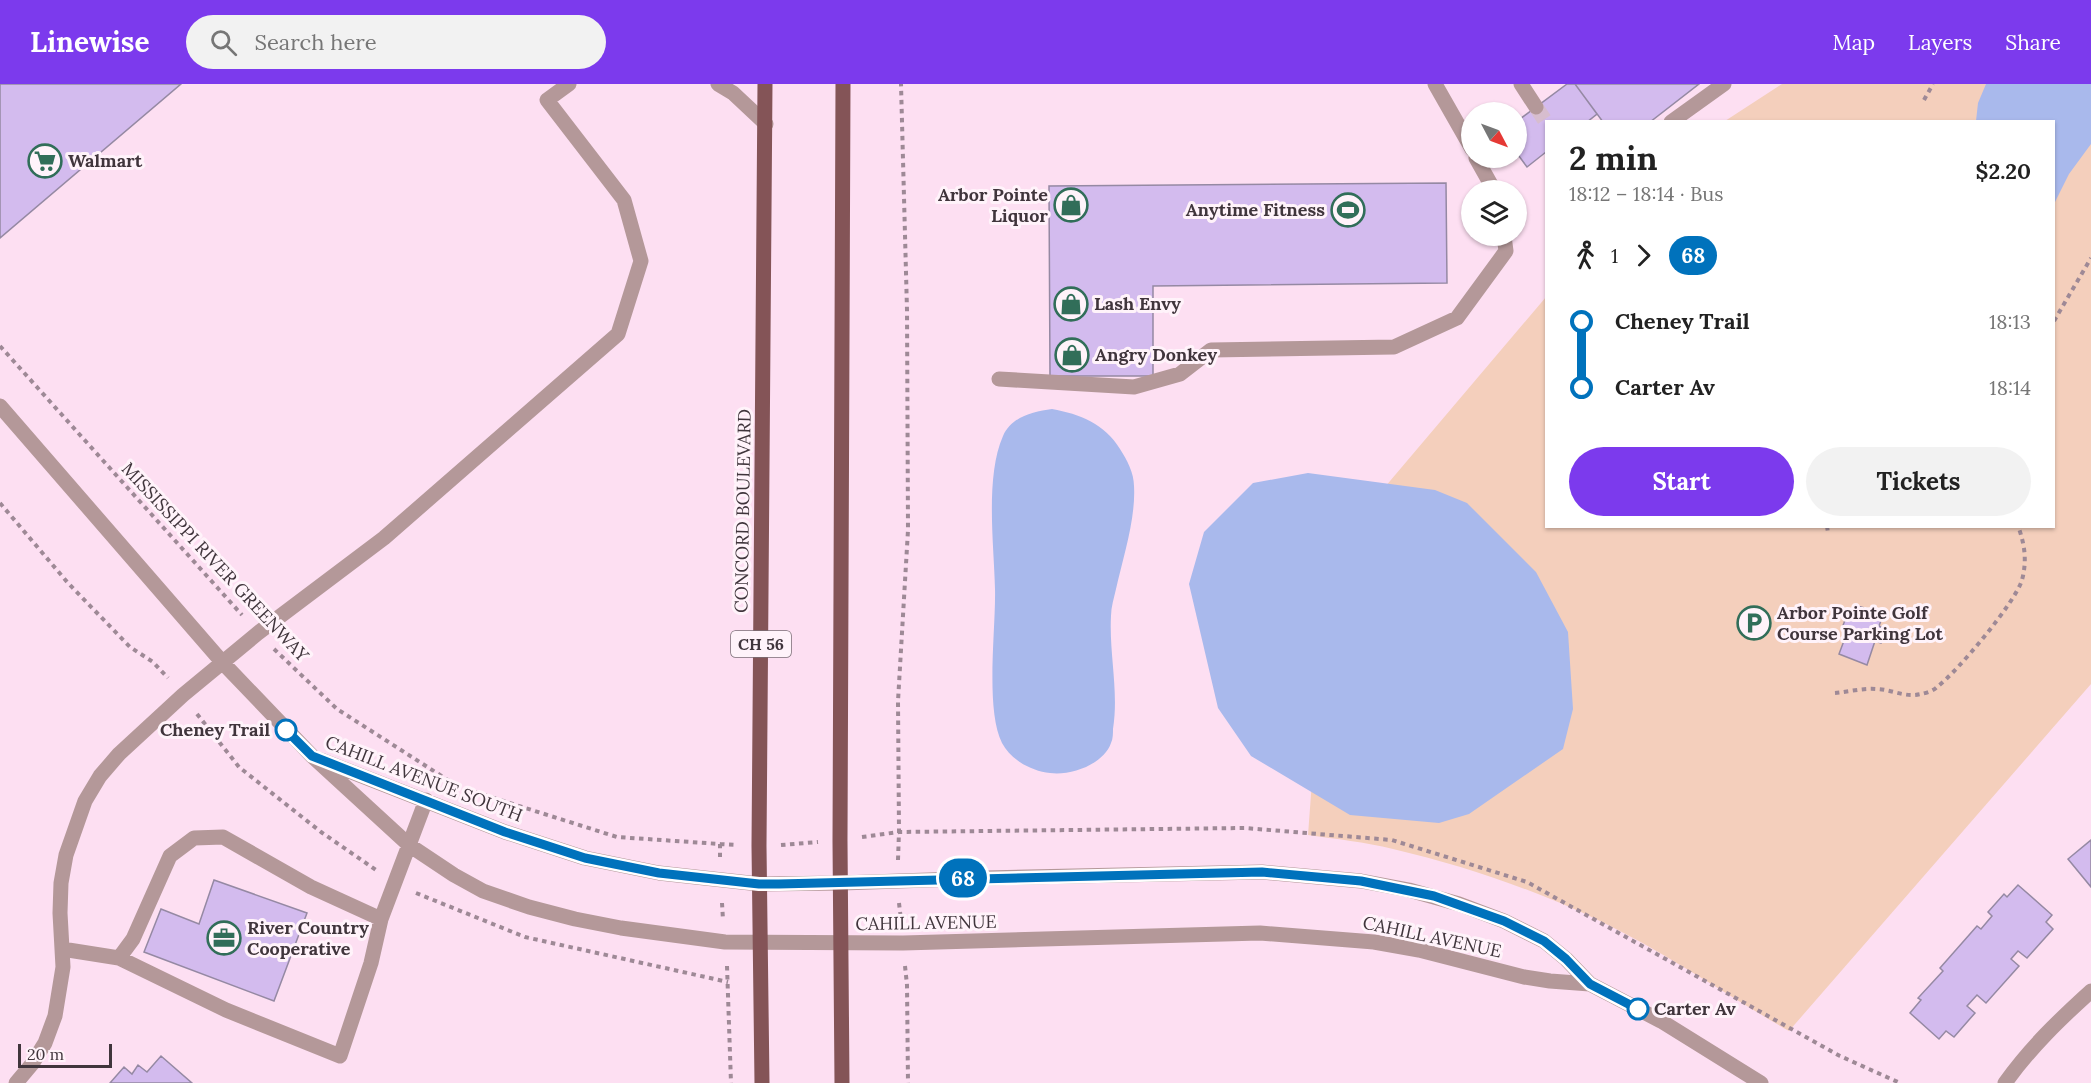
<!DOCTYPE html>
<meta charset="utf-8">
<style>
:root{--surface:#fff;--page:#f2f2f2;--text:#222;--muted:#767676;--accent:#7c3aed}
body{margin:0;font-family:Lora,serif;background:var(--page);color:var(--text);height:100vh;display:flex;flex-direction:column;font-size:22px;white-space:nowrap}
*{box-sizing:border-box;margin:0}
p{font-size:20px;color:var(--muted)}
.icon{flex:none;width:33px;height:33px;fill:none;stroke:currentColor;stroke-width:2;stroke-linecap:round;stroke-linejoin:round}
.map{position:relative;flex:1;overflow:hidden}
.sheet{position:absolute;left:1545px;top:36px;width:510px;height:408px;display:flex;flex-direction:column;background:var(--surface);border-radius:0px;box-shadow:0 2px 4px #0004}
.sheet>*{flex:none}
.badge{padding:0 12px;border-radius:20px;font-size:21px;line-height:39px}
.needle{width:39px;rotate:131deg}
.controls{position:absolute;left:1461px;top:18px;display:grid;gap:12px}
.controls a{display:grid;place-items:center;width:66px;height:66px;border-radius:50%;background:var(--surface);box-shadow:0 2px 4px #0004;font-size:30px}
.scale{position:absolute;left:18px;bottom:15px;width:94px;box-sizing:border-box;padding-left:6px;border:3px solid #40353c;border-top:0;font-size:16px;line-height:21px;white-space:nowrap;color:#40353c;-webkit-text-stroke:4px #fff3fa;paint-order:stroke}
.map>.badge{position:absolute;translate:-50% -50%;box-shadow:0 0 0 3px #fff}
.legs{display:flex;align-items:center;gap:9px;height:66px;padding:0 24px;font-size:20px}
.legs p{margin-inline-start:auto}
.summary{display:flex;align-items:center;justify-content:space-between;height:102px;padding:0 24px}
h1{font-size:33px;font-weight:800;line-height:45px}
.primary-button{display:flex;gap:12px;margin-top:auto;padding:12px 24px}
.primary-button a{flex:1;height:69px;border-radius:36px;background:var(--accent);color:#fff;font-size:24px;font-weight:800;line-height:69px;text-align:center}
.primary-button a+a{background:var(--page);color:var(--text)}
ul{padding:0 24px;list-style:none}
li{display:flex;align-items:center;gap:21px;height:66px;font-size:22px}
li i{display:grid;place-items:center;width:9px;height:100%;margin:0 8px;background:currentColor}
li i::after{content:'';width:15px;height:15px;margin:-8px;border:4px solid;border-radius:50%;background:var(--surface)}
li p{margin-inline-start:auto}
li:first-child i{background:linear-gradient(#0000 50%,currentColor 0)}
li:last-child i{background:linear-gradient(currentColor 50%,#0000 0)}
header{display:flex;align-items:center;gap:36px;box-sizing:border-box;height:84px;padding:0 30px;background:var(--accent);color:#fff}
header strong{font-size:28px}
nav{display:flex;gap:33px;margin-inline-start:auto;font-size:21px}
.search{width:420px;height:54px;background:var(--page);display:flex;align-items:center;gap:15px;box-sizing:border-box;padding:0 21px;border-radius:33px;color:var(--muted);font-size:22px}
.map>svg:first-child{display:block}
.green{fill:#f4cfbc}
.water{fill:#a9b9ec}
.building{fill:#d3bbee;stroke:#9589a3;stroke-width:1.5}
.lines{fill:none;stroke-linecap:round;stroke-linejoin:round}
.minor-tunnel{stroke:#d7bdce;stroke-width:15;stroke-dasharray:15 8;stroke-linecap:butt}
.path{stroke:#9e8996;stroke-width:4;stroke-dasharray:4.5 4.5;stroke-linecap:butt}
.minor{stroke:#b49899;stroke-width:15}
.major{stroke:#845457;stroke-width:15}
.line-1-casing{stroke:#fff;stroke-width:14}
.line-1{stroke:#0072bc;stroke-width:9}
.stop-1-dot{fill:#fff;stroke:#0072bc;stroke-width:3}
.labels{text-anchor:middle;stroke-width:6;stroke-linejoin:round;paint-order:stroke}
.shield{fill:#fff3fa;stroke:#796e75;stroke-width:1.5}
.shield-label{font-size:16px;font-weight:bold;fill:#40353c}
.poi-label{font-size:18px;font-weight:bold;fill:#40353c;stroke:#fff3fa;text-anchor:start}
.street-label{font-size:18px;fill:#40353c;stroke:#fff3fa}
.stop-label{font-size:18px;font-weight:bold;fill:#40353c;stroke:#fff3fa;text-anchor:end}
</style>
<header>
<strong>Linewise</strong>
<div class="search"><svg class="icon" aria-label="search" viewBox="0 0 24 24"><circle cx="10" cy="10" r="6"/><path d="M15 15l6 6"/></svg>Search here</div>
<nav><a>Map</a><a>Layers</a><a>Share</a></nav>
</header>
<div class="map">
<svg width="2091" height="999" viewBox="0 0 2091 999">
<rect width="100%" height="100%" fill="#fddff2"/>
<path class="green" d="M1782 0H2091V600L1789 947C1726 911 1665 868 1600 837 1533 805 1465 782 1393 765 1365 758 1336 755 1308 751L1329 469 1546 213V442H2054V38L1725 37Z"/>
<path class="water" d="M1986 0H2091V60L2069 90 2054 120V38L1976 37 1978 19Z
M1052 325C1080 330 1105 340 1120 365 1127 376 1134 389 1134 402 1136 434 1123 474 1116 505 1114 514 1111 523 1111 532 1109 570 1119 607 1113 645 1113 649 1113 655 1111 659 1104 680 1071 692 1050 689 1031 687 1011 676 1002 659 985 625 996 545 995 505 994 461 985 393 1003 352 1012 332 1033 328 1052 325Z
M1308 389 1435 406 1467 419 1536 488 1568 548 1573 625 1563 665 1469 730 1439 739 1350 731 1251 672 1218 624 1189 500 1204 448 1253 399Z"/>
<path class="building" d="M0 0H181L0 154Z
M1567 0H1575L1597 30 1587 38H1546V68L1527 83 1516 68V38Z
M1575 0H1699L1650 38H1603Z
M1446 99 1447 199 1153 202V292H1050L1049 102Z
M1857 522 1884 529 1879 542 1886 545 1881 559 1875 557 1867 581 1839 570 1848 546 1842 544 1847 531 1852 533Z
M2091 756V803L2068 775Z
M214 796 307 829 274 917 144 868 161 825 199 840Z
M2018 801 2052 831 2046 838 2053 845 2027 874 2018 867 2011 875 2019 882 1986 919 1977 911 1967 922 1975 929 1954 953 1946 947 1939 955 1910 929 1921 916 1918 914 1943 887 1940 884 1977 842 1981 845 1992 832 1988 828 2004 810 2007 813Z
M161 972 192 999H110L124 983 132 990 138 981 147 988Z"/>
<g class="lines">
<path class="minor-tunnel" d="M1536 23 1546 38"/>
<path class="path" d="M1924 16 1933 0
M2054 237 2091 174
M0 262 242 531
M0 419 68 499 130 563 153 578 168 594
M1827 442 1828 449
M274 565 337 625 454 700
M1835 609C1848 608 1862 604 1876 605 1891 605 1904 614 1921 610 1926 609 1933 607 1937 603 1957 588 2015 519 2022 496 2027 477 2025 461 2018 442
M197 630 239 683 321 748 376 786
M475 708 617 753 720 760V773
M862 753 899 748 1245 744 1392 756 1527 798 1840 972 1900 999
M720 760 738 761
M781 761 818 758
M898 776 899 748 898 617 908 446 907 226 901 0
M416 809 525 853 728 898
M722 819 723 836
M899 819 901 836
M727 882 731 999
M905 882 907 901 908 999"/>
<path class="minor" d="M718 0 733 9 766 40
M1435 0 1472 65
M1521 0 1536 23
M1671 38 1724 0
M1476 74 1494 106
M999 295 1134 303 1180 290 1211 266 1394 263 1457 234 1506 167 1504 152
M0 322 223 579 312 672 409 761 454 791 483 807 529 823 575 835 621 844 725 858 903 859 1260 849 1374 858 1419 866 1524 893 1550 897 1590 900
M321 676 505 748 585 774 659 789 759 800 842 799 985 794 1262 788 1361 797 1409 806 1459 820 1504 837 1544 857 1566 875 1590 900 1661 937 1761 999
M62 865 119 874 226 926 340 972 371 879 381 835 426 716
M119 874 133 855 170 772 194 754 223 753 311 803 381 835
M16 999 32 980 45 959 55 932 63 883 60 829 61 799 66 771 85 717 100 692 119 670 183 611 258 549 384 454 618 250 641 177 624 116 547 16 569 0
M2005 999C2030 964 2059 936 2091 907"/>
<path class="major" d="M762 999 759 762 765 0
M842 999 840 757 843 0"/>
</g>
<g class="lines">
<defs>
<path id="line-1" d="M286 646 312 672 505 748 585 774 659 789 759 800H779L1262 788 1361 797 1434 812 1504 837 1544 857 1566 875 1590 900 1638 925"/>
</defs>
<use href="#line-1" class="line-1-casing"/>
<use href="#line-1" class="line-1"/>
</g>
<defs>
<symbol id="supermarket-ring" viewBox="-11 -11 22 22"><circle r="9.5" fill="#fff3fa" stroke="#316e59" stroke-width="1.5"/><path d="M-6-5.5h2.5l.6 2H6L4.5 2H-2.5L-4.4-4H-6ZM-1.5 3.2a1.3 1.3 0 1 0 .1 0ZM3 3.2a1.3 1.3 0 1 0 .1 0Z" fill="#316e59"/></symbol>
<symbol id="shop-ring" viewBox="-11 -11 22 22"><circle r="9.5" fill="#fff3fa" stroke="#316e59" stroke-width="1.5"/><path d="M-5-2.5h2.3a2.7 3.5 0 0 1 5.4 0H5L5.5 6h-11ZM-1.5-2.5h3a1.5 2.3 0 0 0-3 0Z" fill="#316e59"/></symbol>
<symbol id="stadium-ring" viewBox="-11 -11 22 22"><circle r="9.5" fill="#fff3fa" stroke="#316e59" stroke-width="1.5"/><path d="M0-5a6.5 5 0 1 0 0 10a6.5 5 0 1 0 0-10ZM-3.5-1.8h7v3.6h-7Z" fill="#316e59"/></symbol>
<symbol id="parking-ring" viewBox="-11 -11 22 22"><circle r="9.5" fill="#fff3fa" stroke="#316e59" stroke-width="1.5"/><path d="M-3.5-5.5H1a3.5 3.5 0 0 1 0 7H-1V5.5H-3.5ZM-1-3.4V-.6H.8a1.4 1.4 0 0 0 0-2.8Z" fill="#316e59"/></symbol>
<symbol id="office-ring" viewBox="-11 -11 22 22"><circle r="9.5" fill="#fff3fa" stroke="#316e59" stroke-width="1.5"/><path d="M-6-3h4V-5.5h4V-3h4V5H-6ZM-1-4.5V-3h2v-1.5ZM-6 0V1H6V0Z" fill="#316e59"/></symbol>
</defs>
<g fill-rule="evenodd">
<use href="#supermarket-ring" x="26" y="58" width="38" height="38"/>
<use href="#shop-ring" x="1052" y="102" width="38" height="38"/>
<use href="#stadium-ring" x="1329" y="107" width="38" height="38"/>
<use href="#shop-ring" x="1052" y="201" width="38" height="38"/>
<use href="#shop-ring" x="1053" y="252" width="38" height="38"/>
<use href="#parking-ring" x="1735" y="520" width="38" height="38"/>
<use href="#office-ring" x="205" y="835" width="38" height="38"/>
</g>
<g class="stop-1-dot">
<circle cx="286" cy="646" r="10"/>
<circle cx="1638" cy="925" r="10"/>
</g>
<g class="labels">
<rect class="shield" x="731" y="547" width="60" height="26" rx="4.5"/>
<g class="shield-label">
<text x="761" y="566">CH 56</text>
</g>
<g class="poi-label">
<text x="68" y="83">Walmart</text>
<text x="1048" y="117" text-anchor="end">Arbor Pointe<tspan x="1048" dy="21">Liquor</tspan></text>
<text x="1325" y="132" text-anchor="end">Anytime Fitness</text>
<text x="1094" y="226">Lash Envy</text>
<text x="1095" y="277">Angry Donkey</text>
<text x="1777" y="535">Arbor Pointe Golf<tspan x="1777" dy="21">Course Parking Lot</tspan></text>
<text x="247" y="850">River Country<tspan x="247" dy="21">Cooperative</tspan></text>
</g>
<g class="street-label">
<text transform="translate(743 427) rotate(-89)" y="6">CONCORD BOULEVARD</text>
<text transform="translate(215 478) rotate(47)" y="6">MISSISSIPPI RIVER GREENWAY</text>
<text transform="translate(424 695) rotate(21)" y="6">CAHILL AVENUE SOUTH</text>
<text transform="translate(926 839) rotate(-1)" y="6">CAHILL AVENUE</text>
<text transform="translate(1432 853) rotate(12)" y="6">CAHILL AVENUE</text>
</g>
<g class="stop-label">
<text x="270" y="652">Cheney Trail</text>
<text x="1654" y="931" text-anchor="start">Carter Av</text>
</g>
</g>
</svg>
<div class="controls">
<a><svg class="needle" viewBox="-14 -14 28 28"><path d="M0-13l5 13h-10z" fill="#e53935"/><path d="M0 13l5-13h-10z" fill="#767676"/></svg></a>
<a><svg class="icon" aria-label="layers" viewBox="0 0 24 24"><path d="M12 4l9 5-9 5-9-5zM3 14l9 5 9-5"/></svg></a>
</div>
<div class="scale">20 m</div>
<b class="badge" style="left:963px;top:794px;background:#0072bc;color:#fff">68</b>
<section class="sheet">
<div class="summary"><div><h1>2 min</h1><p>18:12 – 18:14 · Bus</p></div><b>$2.20</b></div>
<div class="legs"><svg class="icon" aria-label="walk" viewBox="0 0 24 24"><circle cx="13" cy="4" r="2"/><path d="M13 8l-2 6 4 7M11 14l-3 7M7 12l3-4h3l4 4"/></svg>1<svg class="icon" aria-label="forward" viewBox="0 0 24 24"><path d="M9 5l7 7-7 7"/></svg><b class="badge" style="background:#0072bc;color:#fff">68</b></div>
<ul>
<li><i style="color:#0072bc"></i><b>Cheney Trail</b><p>18:13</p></li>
<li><i style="color:#0072bc"></i><b>Carter Av</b><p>18:14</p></li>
</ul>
<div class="primary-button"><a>Start</a><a>Tickets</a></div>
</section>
</div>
